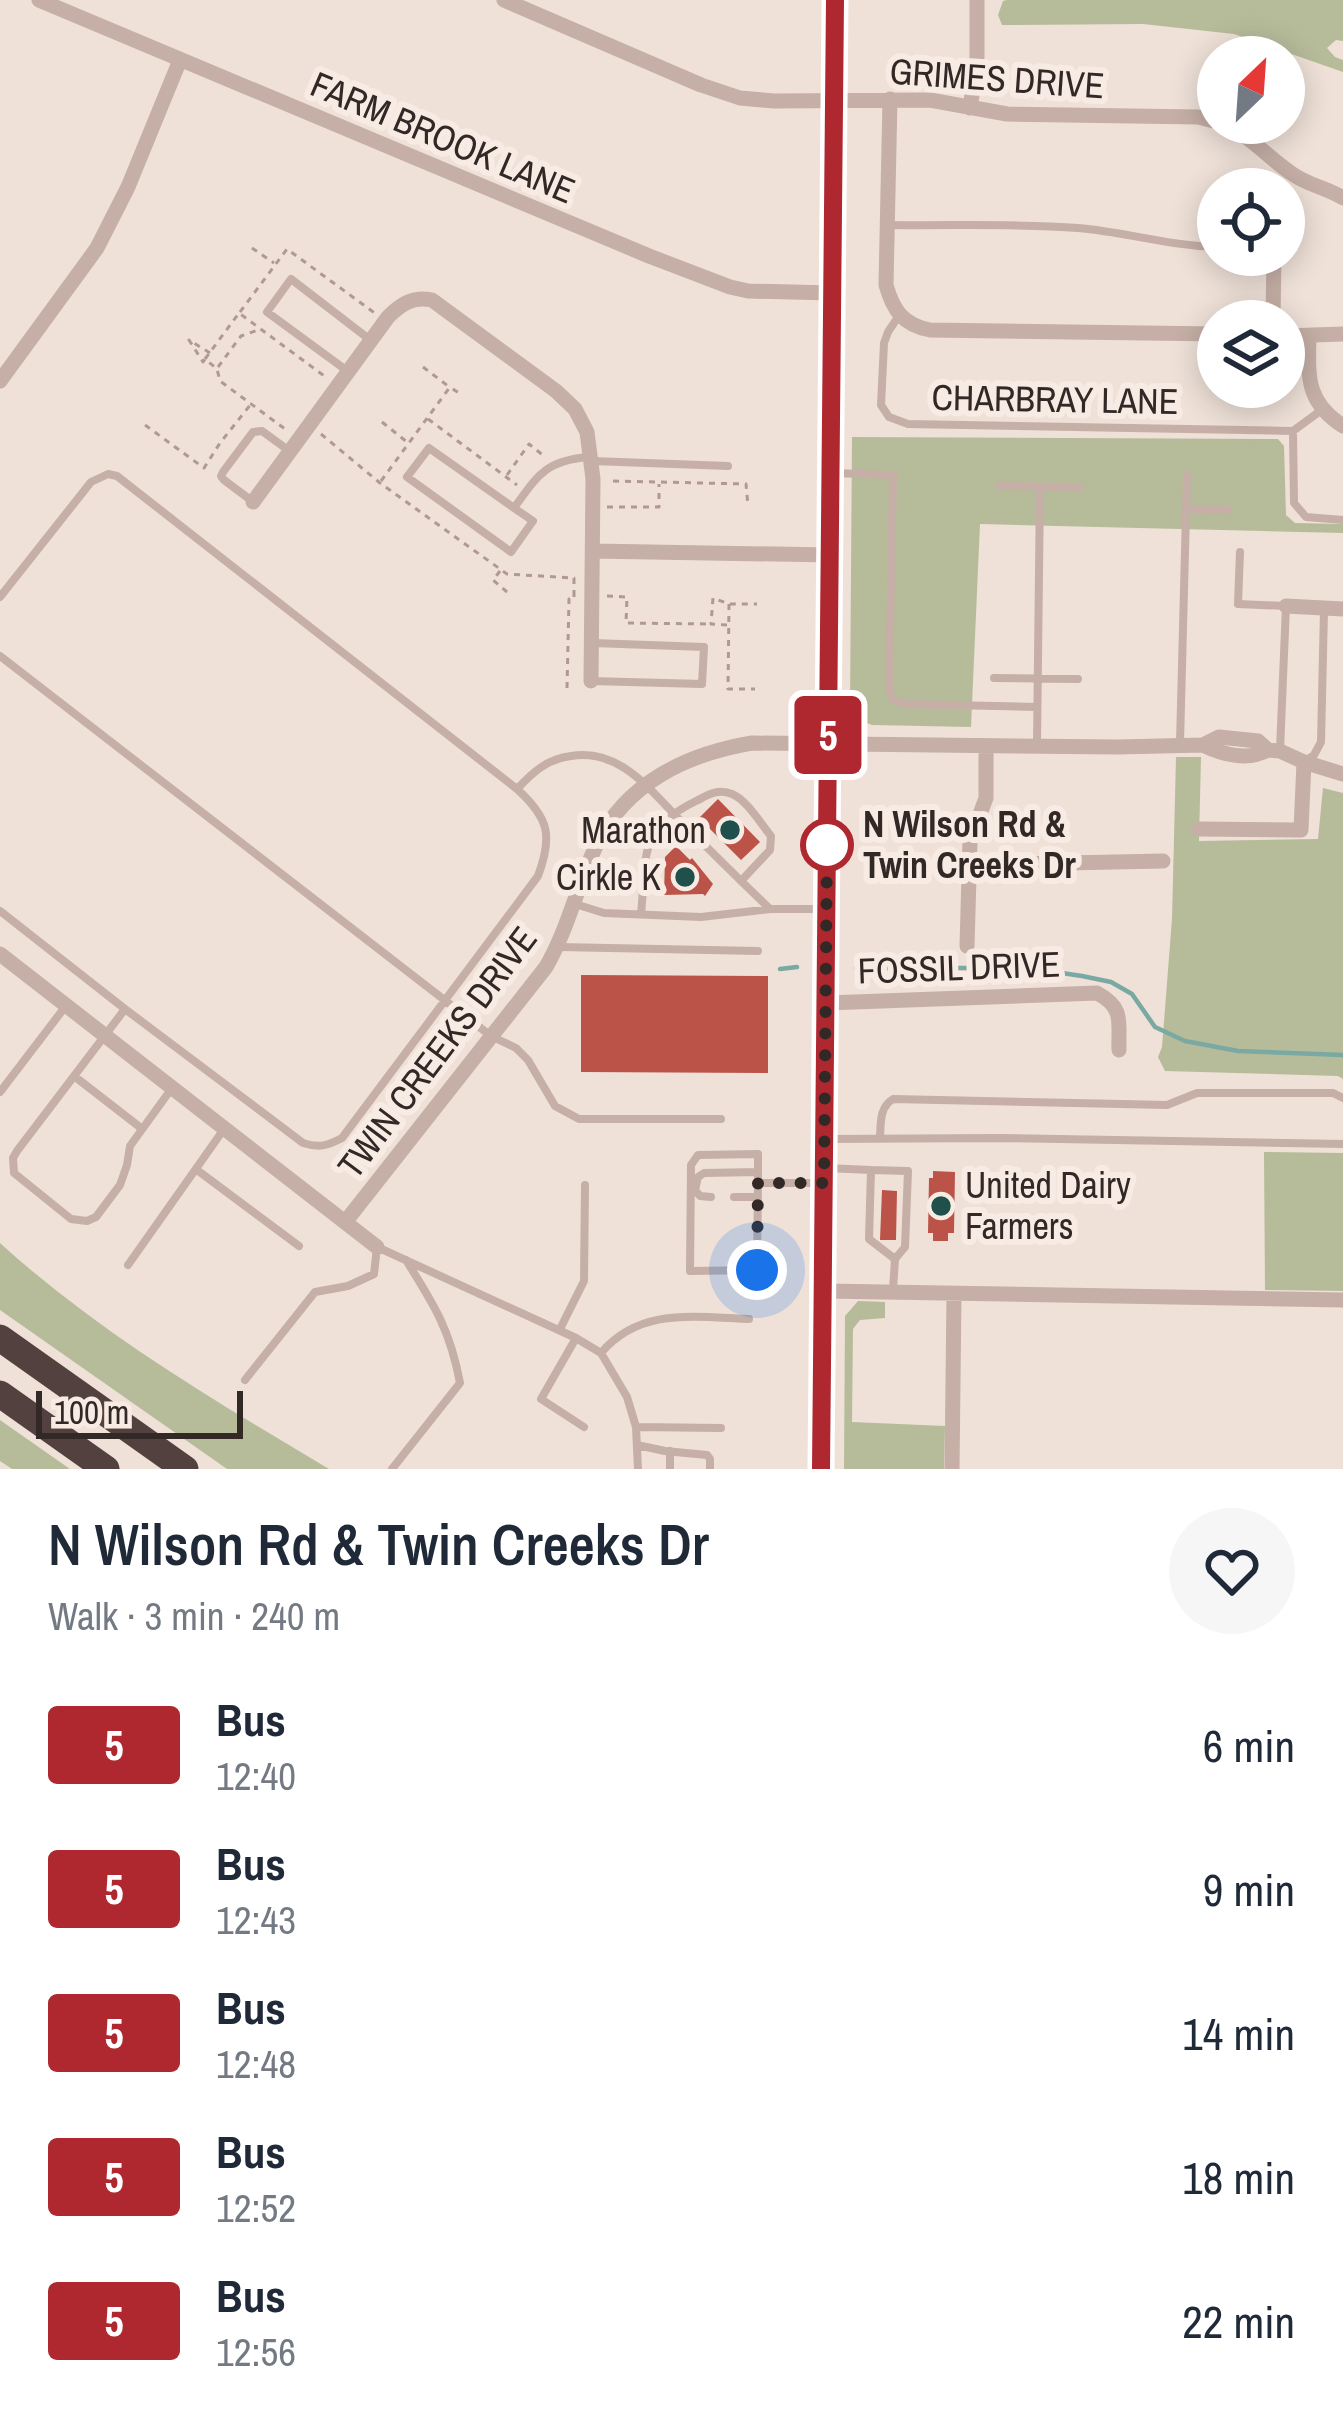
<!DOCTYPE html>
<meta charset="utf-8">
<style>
:root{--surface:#fff;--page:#f6f6f7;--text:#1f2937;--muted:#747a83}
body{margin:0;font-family:"Archivo Narrow",sans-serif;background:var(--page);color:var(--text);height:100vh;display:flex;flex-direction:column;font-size:45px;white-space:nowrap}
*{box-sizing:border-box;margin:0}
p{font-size:39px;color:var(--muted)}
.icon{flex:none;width:66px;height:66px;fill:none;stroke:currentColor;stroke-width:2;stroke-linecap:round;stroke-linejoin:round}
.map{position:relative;height:1469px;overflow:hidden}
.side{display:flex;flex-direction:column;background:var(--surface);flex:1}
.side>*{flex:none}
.badge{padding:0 24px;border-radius:9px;font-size:42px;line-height:78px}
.needle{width:78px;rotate:25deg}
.controls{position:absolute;left:1197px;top:36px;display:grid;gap:24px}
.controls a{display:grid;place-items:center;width:108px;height:108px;border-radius:50%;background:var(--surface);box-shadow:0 6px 30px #0003;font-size:60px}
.scale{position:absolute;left:36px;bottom:30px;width:207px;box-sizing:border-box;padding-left:12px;border:6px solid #322826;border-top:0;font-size:33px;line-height:42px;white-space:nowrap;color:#322826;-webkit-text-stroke:9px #f7ebe4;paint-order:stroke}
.you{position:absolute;width:60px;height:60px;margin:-30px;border:9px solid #fff;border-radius:50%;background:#1a73e8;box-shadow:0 0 0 18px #1a73e833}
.map>.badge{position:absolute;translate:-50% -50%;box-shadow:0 0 0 6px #fff}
.round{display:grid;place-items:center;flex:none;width:126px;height:126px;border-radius:63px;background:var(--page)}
.summary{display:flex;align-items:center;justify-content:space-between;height:204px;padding:0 48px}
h1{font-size:57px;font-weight:600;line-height:90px}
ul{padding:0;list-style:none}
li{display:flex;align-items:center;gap:36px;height:144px;padding:0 48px}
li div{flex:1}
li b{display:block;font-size:45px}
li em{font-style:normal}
li .badge{min-width:132px;font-weight:700;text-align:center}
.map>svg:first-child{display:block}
.green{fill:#b6bc9a}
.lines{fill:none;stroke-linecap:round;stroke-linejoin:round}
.stream{stroke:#7aa9a4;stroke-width:4.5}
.building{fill:#bc5349}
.path{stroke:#b19990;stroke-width:3;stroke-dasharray:6 6;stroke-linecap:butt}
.service{stroke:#c5afa6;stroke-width:8}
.minor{stroke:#c5afa6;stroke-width:15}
.secondary{stroke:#997e77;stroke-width:21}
.motorway{stroke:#52413e;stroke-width:27}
.line-casing{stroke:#fff;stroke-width:27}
.line{stroke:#af272f;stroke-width:18}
.walk{stroke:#322826;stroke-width:12;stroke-dasharray:0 21.6}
.poi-dot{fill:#1f504b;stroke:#f7ebe4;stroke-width:4.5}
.stop-dot{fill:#fff;stroke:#af272f;stroke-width:6}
.labels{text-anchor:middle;stroke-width:12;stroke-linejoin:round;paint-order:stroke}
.street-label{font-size:36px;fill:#322826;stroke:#f7ebe4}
.stop-label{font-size:36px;font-weight:bold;fill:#322826;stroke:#f7ebe4;text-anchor:start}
.poi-label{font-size:36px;fill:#322826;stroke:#f7ebe4;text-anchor:end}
</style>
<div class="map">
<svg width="1343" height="1469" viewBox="0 0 1343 1469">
<rect width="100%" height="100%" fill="#efe1d8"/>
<path class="green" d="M1007 0H1343V41L1336 40 1327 48 1335 57 1343 60V72L1234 34 1143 24 1002 25 998 15 1003 1Z
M852 437 1278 439 1284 446 1286 515 1295 523 1343 524V533L980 524 971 727 872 725 859 720 850 705Z
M1176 757H1201L1199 841 1318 839 1323 788 1343 793V1079L1338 1076 1165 1071 1158 1057 1162 1047 1172 919Z
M1264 1152 1343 1153V1291L1265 1290Z
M0 1243C99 1333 215 1401 329 1469H227L0 1310Z
M858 1301 885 1302V1318L860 1320 853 1329 852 1422 945 1426 944 1469H844L845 1316Z
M0 1420 70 1469H12L0 1461Z"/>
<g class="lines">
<path class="stream" d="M856 968H1028L1082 976 1111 982 1132 994 1155 1027 1185 1041 1238 1051 1343 1055
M780 969 797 967"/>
</g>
<path class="building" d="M718 799 760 842 741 860 699 818Z
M676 846 690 860 692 858 713 884 705 896 703 894 664 895 665 857Z
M581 975 768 976V1073L581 1072Z
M933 1171 955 1172 954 1233H948V1241H933V1233H928L929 1178H933Z
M882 1190 897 1191 896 1240H880Z"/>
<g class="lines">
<path class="path" d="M252 248 274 263
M240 312 287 249 376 314
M210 353 189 340 203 362 205 359 217 369 220 381 285 429
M205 359 239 313 327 378
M218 367 241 336 258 330
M423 367 448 386
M428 419 517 485
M382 422 407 442
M145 425 204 468 220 443 251 404
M321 434 380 483 507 574 574 578V594
M507 475 529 444 544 456
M381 481 450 387 459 393
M613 481 746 484 748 506
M607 507H659V484
M500 571 493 580 507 592
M607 596 627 597 626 623 711 624
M729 604 728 689H755
M727 625 711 624 713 598 729 604H757
M567 688 569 599H574V594"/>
<path class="service" d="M890 225C952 226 1016 223 1078 228 1126 232 1170 246 1218 247
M898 317 888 332 884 343 881 405 889 417 908 424 1293 431 1323 409
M346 370 267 312 291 279 369 339
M1293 431 1294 503 1306 517 1343 520
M592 461 728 466
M832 473 893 475 889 688 893 700 904 704 1037 707
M999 486 1080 487
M252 501 224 480 221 476 223 472 253 432 262 431 288 450
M514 508 429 448 407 477 511 552 533 521 514 508C538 475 545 461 588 457
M1186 509 1227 510
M1240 552 1238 604 1286 606 1280 750
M0 597 91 482 108 474 117 476 517 789C549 818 553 836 538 876L342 1138C327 1146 319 1148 303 1143L125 1009 0 911
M0 656 491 1036 516 1048 528 1060 555 1106 579 1119H721
M994 678 1078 679
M591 681 702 684 704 647 593 643
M1180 743 1187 475
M1037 745 1040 487
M1304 762 1314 755 1321 742 1324 610
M517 789C533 772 547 759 571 756 622 748 651 792 684 824 712 853 741 881 770 909
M575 904 604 913 701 917 770 909H825
M641 914C647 855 637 830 696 801 708 795 718 788 732 794 747 800 761 824 771 836L770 850 741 881
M559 947 758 951
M125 1009 17 1151 13 1158 14 1173 71 1219 87 1221 96 1217 120 1185 127 1165 130 1146 172 1088
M74 1076 141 1128
M0 1092 65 1007
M880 1138C881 1123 879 1108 893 1099L1167 1105 1197 1093H1333L1343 1098
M827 1139 999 1138 1343 1144
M826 1168 871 1170 869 1239 895 1259 893 1290
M197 1170 299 1246
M871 1170 908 1171 905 1247 895 1259
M758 1183V1154L698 1155 691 1165 690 1271 757 1270 758 1183H823
M711 1197 700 1196 695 1190 698 1177 704 1173 758 1172
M734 1197H758
M128 1265 224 1129
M560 1329 584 1281 585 1185
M576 1338 601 1353C640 1307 695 1317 749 1319
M601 1353 627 1397 636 1427 721 1428
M245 1380 315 1292 348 1286 374 1274 377 1247 576 1338 541 1399 584 1427
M636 1427 638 1469
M637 1445 665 1451 707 1455 710 1459V1469
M392 1469 460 1383C450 1329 434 1305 406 1260
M670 1469V1451"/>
<path class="minor" d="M39 0 649 256 730 287 748 291 832 293
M504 0 701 85 740 98 774 101 930 100 1007 114 1198 117 1218 122
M890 99 886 285C893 310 903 325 930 330L1218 334
M970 108 977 63V0
M1220 123C1249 134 1266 156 1291 173 1307 185 1327 188 1343 198
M1273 321 1274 255
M1284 336 1343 334
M1309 337C1308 377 1306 402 1343 426
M0 381 97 248 128 187 180 60
M253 502 388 317C401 304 413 296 432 300L556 391 575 409 587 432 593 479 591 681
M593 551 830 555
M1286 606 1343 609
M1203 745C1223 755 1248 761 1268 750
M1199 829 1301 830 1304 762
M968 865 1163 861
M967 946 970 841 986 798V746
M0 954 377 1247
M827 1003 1097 993C1125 1008 1118 1022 1119 1050
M346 1221 546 967C568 929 577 886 596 846 625 783 687 754 752 743L1118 747 1203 745 1219 737 1258 741 1268 750 1280 751 1304 762 1343 774
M825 1291 1343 1300
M952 1469 954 1294"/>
<path class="secondary" d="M821 1469 835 0"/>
<path class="motorway" d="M0 1338 185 1469
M0 1394 106 1469"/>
</g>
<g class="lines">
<defs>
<path id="line" d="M821 1469 835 0"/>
</defs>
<use href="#line" class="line-casing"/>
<use href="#line" class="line"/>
<path class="walk" d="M757 1270 758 1183H824L827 845"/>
</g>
<g class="poi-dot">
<circle cx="730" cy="830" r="12"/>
<circle cx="685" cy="877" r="12"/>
<circle cx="941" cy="1206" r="12"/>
</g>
<circle class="stop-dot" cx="827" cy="845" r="24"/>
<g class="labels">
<g class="street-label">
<text transform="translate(997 78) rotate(4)" y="13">GRIMES DRIVE</text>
<text transform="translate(443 137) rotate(23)" y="13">FARM BROOK LANE</text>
<text transform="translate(1055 399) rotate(1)" y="13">CHARBRAY LANE</text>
<text transform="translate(959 967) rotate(-2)" y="13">FOSSIL DRIVE</text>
<text transform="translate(437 1052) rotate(-53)" y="13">TWIN CREEKS DRIVE</text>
</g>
<g class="stop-label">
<text x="863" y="837">N Wilson Rd &amp;<tspan x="863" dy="41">Twin Creeks Dr</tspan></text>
</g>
<g class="poi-label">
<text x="706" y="843">Marathon</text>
<text x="661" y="890">Cirkle K</text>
<text x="965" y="1198" text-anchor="start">United Dairy<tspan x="965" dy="41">Farmers</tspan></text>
</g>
</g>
</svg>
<div class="controls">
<a><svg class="needle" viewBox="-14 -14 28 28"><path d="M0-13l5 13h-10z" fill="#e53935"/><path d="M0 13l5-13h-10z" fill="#747a83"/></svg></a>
<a><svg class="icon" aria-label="locate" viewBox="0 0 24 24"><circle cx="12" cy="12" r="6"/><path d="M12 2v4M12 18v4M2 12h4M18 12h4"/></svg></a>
<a><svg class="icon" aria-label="layers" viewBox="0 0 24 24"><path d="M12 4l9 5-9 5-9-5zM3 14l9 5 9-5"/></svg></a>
</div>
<div class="scale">100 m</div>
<div class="you" style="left:757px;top:1270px"></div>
<b class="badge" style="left:828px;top:735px;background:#af272f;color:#fff">5</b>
</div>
<section class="side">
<div class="summary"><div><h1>N Wilson Rd &amp; Twin Creeks Dr</h1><p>Walk · 3 min · 240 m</p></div><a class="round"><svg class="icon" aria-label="heart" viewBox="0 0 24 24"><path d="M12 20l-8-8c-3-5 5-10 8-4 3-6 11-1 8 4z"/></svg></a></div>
<ul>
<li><span class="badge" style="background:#af272f;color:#fff">5</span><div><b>Bus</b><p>12:40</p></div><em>6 min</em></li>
<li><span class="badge" style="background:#af272f;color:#fff">5</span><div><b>Bus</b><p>12:43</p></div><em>9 min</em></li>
<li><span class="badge" style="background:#af272f;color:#fff">5</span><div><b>Bus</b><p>12:48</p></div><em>14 min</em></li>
<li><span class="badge" style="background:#af272f;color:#fff">5</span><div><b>Bus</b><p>12:52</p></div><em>18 min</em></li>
<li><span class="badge" style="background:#af272f;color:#fff">5</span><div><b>Bus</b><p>12:56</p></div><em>22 min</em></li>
</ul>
</section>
